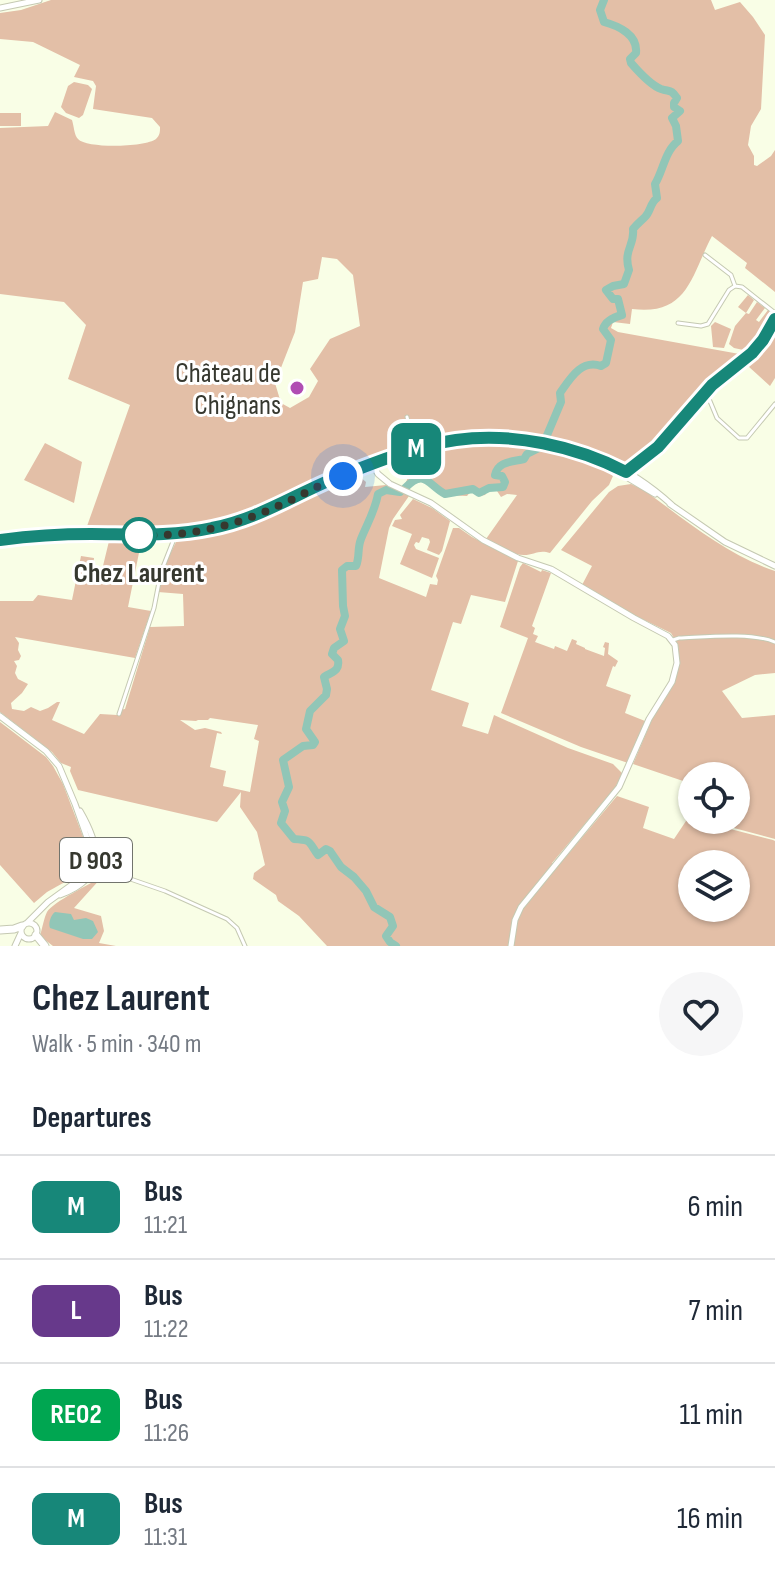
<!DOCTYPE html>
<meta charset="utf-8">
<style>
:root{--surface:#fff;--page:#f6f6f7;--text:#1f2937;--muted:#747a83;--line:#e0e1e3}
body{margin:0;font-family:"Sofia Sans Condensed",sans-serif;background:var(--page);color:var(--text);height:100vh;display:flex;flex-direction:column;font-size:30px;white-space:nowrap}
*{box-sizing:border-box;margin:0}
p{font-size:26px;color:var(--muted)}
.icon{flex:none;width:44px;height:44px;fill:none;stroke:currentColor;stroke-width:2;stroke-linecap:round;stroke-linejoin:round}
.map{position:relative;height:946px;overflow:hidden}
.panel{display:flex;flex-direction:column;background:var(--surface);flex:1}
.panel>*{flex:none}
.badge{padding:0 16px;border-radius:12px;font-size:28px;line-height:52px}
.fabs{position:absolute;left:678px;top:762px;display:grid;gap:16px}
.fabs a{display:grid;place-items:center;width:72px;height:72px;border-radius:50%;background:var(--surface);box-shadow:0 2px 6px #0004;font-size:40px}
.you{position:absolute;width:40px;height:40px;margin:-20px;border:6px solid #fff;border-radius:50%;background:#1a73e8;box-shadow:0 0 0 12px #1a73e833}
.map>.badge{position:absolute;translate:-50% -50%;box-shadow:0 0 0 4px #fff}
h2{padding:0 32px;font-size:30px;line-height:72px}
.round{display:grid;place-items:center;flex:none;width:84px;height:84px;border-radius:42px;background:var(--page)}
.head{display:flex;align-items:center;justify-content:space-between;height:136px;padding:0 32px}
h1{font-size:38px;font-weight:700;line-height:60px}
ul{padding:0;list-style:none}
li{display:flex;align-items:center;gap:24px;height:104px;padding:0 32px;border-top:2px solid var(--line)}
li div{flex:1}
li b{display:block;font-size:30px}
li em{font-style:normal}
li .badge{min-width:88px;font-weight:700;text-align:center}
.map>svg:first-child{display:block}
.green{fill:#e3bfa7;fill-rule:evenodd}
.water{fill:#91c6b7}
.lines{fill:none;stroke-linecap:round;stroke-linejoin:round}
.river{stroke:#91c6b7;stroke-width:8}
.street-casing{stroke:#c5c9b2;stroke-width:5}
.secondary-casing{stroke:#c5c9b2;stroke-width:7}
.primary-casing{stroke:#c5c9b2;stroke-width:7}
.highway-casing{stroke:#c5c9b2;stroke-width:9}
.street{stroke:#fff;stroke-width:3}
.secondary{stroke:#fff;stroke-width:5}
.primary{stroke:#fff;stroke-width:5}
.highway{stroke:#fff;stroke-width:7}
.line-casing{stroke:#fff;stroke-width:18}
.line{stroke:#178779;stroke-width:12}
.walk{stroke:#36382f;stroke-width:8;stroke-dasharray:0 14.4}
.poi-dot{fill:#b04db3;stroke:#fff;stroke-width:3}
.stop-dot{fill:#fff;stroke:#178779;stroke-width:4}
.labels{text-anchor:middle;stroke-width:6;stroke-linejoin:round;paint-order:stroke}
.shield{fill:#fff;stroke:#72746d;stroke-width:2}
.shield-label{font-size:26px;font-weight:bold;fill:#36382f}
.poi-label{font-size:28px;fill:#36382f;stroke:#fff;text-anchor:end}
.stop-label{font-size:28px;font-weight:bold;fill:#36382f;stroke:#fff}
</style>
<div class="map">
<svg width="775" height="946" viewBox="0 0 775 946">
<rect width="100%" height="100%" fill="#f9fee6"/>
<path class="green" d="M51 0H711L715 10 740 2 753 17 765 35 761 109 751 126 748 145 754 156V165L757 166 771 156 775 150V292L745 268 747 263 712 236C691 276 688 316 632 309L630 324 613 322 611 328 618 332 745 355C734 366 718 373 707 384 682 408 663 448 632 463 620 469 594 452 581 448 538 435 494 430 450 434 377 441 301 495 230 519 189 532 129 529 86 529L130 405 68 379 86 325 64 302 0 294V128L48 126 55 112 72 120C74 126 74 135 78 139 87 149 146 147 156 139 160 135 160 132 160 127L152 118 93 109 96 86 93 81 74 77 80 65 33 42 0 39V13L21 10ZM322 257 337 259 353 275 360 326 330 339 310 369 318 381 309 397 290 408 281 403 275 383 295 332 303 282 318 279Z
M74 82 88 85 92 89 83 115 79 118 66 113 61 107 68 86Z
M0 113H21V126H0Z
M748 295 754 300 746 313 749 314 757 302 765 308 756 320 759 322 768 310 773 316 761 337 748 351 734 348 729 344 735 326 746 313 738 307Z
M715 322 731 329 724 348 713 347 711 326Z
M775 324V378L770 386 748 366Z
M45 443 82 462 74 503 24 480Z
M487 444C518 445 591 453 613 476L609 485 592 501 550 553C539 549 534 555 524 555 511 555 498 545 486 539L517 495 507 494 501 497 497 491 489 490 485 495 479 496 471 491 467 496 443 495C428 485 426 474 407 489L404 488 408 477 395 467 406 455 453 446Z
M354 476H359L366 482 365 487 386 485 409 496 393 519 389 528 379 578 426 597 430 584 437 585 438 580 436 576 453 528H459L472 537 518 561 505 602 471 595 461 624 453 622 431 690 469 703 462 726 488 734 494 715 568 748 613 764 623 774 614 789 552 863 558 866 617 796 649 807 643 828 674 839 688 818 773 840 775 841V946H327L299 916 278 901 276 895 253 879 254 873 265 865 257 832 240 807 241 792 217 822 78 790 70 771 71 767 61 763 52 752 0 712V601H33L38 595 72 600 81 556 94 558 93 567 102 570 110 537 142 538 128 607 151 611 135 658 15 637 19 643 18 650 21 656 19 660 14 661 17 666 15 673 18 679 28 684 22 693 11 703 12 709 24 711 31 707 40 711 48 708 57 702H60L52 720 84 734 100 714 117 715 119 710 125 709 150 627 184 626 183 594 158 592 166 562 178 538 227 529 250 522ZM210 718 258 725 254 739 259 741 250 792 223 786 226 771 210 767 217 733 222 734 221 732 205 728 195 730 180 720 196 721 198 720H208ZM692 864H736V908H692Z
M631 484 644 490C685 520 727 555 775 571V673L755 675 722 691 742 718 775 715V839L704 820H736V776H692V804L681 800 686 782 633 764 653 717 673 684 679 661 678 645 671 633 634 615 582 585 592 566 561 550 609 492 618 486Z
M413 499 432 508 450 521 442 551 439 555 427 550 430 542 429 539 422 537 419 543 416 542 414 545 416 549 439 558 432 578 400 564 412 534 392 526 395 520 402 519 400 515Z
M523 563 541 572 542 570 551 573 532 626 535 628 533 634 538 636 535 642 554 649 555 646 567 651 572 639 577 641 576 644 585 648V649L604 656 605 648 603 647 605 642 609 643 608 654 618 661 615 667 613 666 606 686 631 695 625 713 645 721 628 763 581 747 501 713 528 638 500 627 520 567Z
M0 722 46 757 53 766 63 784 87 847V861L81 873 47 892 34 903 0 865Z
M102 877 74 908 101 916 104 931 99 943 116 946H53L40 936C42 929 44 918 47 912 53 902 90 884 102 877Z"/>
<path class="water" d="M55 912 71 914 74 920 86 918 93 921 98 932 92 939H83L50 928C48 923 51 915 55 912Z"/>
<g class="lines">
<path class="river" d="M545 440 561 402 560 393C570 379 581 359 601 366L606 363 611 340 603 329C606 320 614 317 622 315L618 299H613L606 290 613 286 624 284 629 270C623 250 635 245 633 229 637 224 641 221 645 217 651 211 650 203 657 198L655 184C663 171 665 151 678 141L676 126 672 118 680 111 674 107V103L677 98C671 89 670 92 661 89 650 85 638 71 631 63L630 59 636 53C638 35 619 26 604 22L600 10 604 0
M405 488C425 468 427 484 445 494L473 489 479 493 489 488 503 487 505 482 502 476 495 475C498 461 512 462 524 459L527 454 541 447
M396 946 390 942 386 936 393 926 390 917 374 907 366 891 354 877 341 867 330 851 326 849 318 855C308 841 312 840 294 839L281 823 285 811 282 802 289 787 283 760 303 746 313 745 315 742 306 729 310 711 326 695 327 689 324 677C331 672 340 672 338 660L332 654 334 648 344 641 340 629 345 616 343 606 342 570 347 566H356C360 557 357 549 361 539 367 524 375 511 378 494L386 490 400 492"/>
<defs>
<path id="street" d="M705 255 731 275 735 286
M678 323 701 326 708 324 729 290 735 286 742 287 775 313
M707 394 717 418 739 438H747L775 404
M407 417 414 446
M673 640 679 638C705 637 751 632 775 642
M119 714 154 608 161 572 176 534
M93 866 165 891 227 919 237 928 245 946"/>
<path id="secondary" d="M0 8 39 0
M371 462 378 474 390 484 431 503 483 540 518 558 551 569 634 618 668 636 675 645 677 663 672 682 649 719 619 787 521 907 515 920 511 946
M624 475 629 469 642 461 661 444 712 385 752 353 763 340 775 319"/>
<path id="primary" d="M582 456 618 472 655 494
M347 474 394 455 440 443
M670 504 725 542 775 566
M0 540C22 537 45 535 67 534 118 533 169 539 219 527 258 518 295 499 331 480 344 474 355 466 369 460 435 434 498 434 566 449 578 452 590 455 601 459 628 470 651 486 672 505
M0 716 46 751 59 766 75 804 91 849 90 865 84 876 48 902 27 923
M60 895C106 878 102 849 80 811
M21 931a8 8 0 1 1 16 0a8 8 0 1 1-16 0Z
M15 946 21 933"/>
<path id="highway" d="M0 930 14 929 22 926
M36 935 45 946"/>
</defs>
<use href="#street" class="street-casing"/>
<use href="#secondary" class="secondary-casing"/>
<use href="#primary" class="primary-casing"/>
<use href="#highway" class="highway-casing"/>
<use href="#street" class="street"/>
<use href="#secondary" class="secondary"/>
<use href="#primary" class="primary"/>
<use href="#highway" class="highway"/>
</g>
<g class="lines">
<defs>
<path id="line" d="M0 540C30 536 60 534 91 534 131 534 171 537 212 528 258 519 292 496 335 478 374 463 414 446 456 440 512 432 576 446 626 472L658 447 712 385 752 353 763 340 775 319"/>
</defs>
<use href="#line" class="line-casing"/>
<use href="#line" class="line"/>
<path class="walk" d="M139 535C188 537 236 526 280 505 301 496 321 483 343 476"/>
</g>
<circle class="poi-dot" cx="297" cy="388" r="8"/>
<circle class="stop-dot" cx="139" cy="535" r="16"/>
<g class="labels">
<rect class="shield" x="60" y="838" width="72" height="44" rx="6"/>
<g class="shield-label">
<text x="96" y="869">D 903</text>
</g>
<g class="poi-label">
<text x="281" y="382">Château de<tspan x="281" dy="32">Chignans</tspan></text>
</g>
<g class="stop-label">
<text x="139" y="582">Chez Laurent</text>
</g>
</g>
</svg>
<div class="fabs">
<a><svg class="icon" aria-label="locate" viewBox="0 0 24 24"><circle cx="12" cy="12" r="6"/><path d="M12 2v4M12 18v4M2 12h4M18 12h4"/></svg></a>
<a><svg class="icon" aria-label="layers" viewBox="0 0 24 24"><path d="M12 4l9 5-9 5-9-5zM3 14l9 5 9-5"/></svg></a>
</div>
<div class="you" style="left:343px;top:476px"></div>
<b class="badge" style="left:416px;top:449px;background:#178779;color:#fff">M</b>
</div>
<section class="panel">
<div class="head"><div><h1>Chez Laurent</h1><p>Walk · 5 min · 340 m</p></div><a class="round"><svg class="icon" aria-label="heart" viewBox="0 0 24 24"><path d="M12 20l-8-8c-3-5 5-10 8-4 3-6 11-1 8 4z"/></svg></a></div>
<h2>Departures</h2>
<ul>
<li><span class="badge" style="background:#178779;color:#fff">M</span><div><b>Bus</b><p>11:21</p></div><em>6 min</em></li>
<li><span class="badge" style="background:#67398b;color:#fff">L</span><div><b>Bus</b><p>11:22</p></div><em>7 min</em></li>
<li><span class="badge" style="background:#00a651;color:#fff">RE02</span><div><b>Bus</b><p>11:26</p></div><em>11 min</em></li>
<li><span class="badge" style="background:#178779;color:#fff">M</span><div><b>Bus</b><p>11:31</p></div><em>16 min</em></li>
</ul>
</section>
